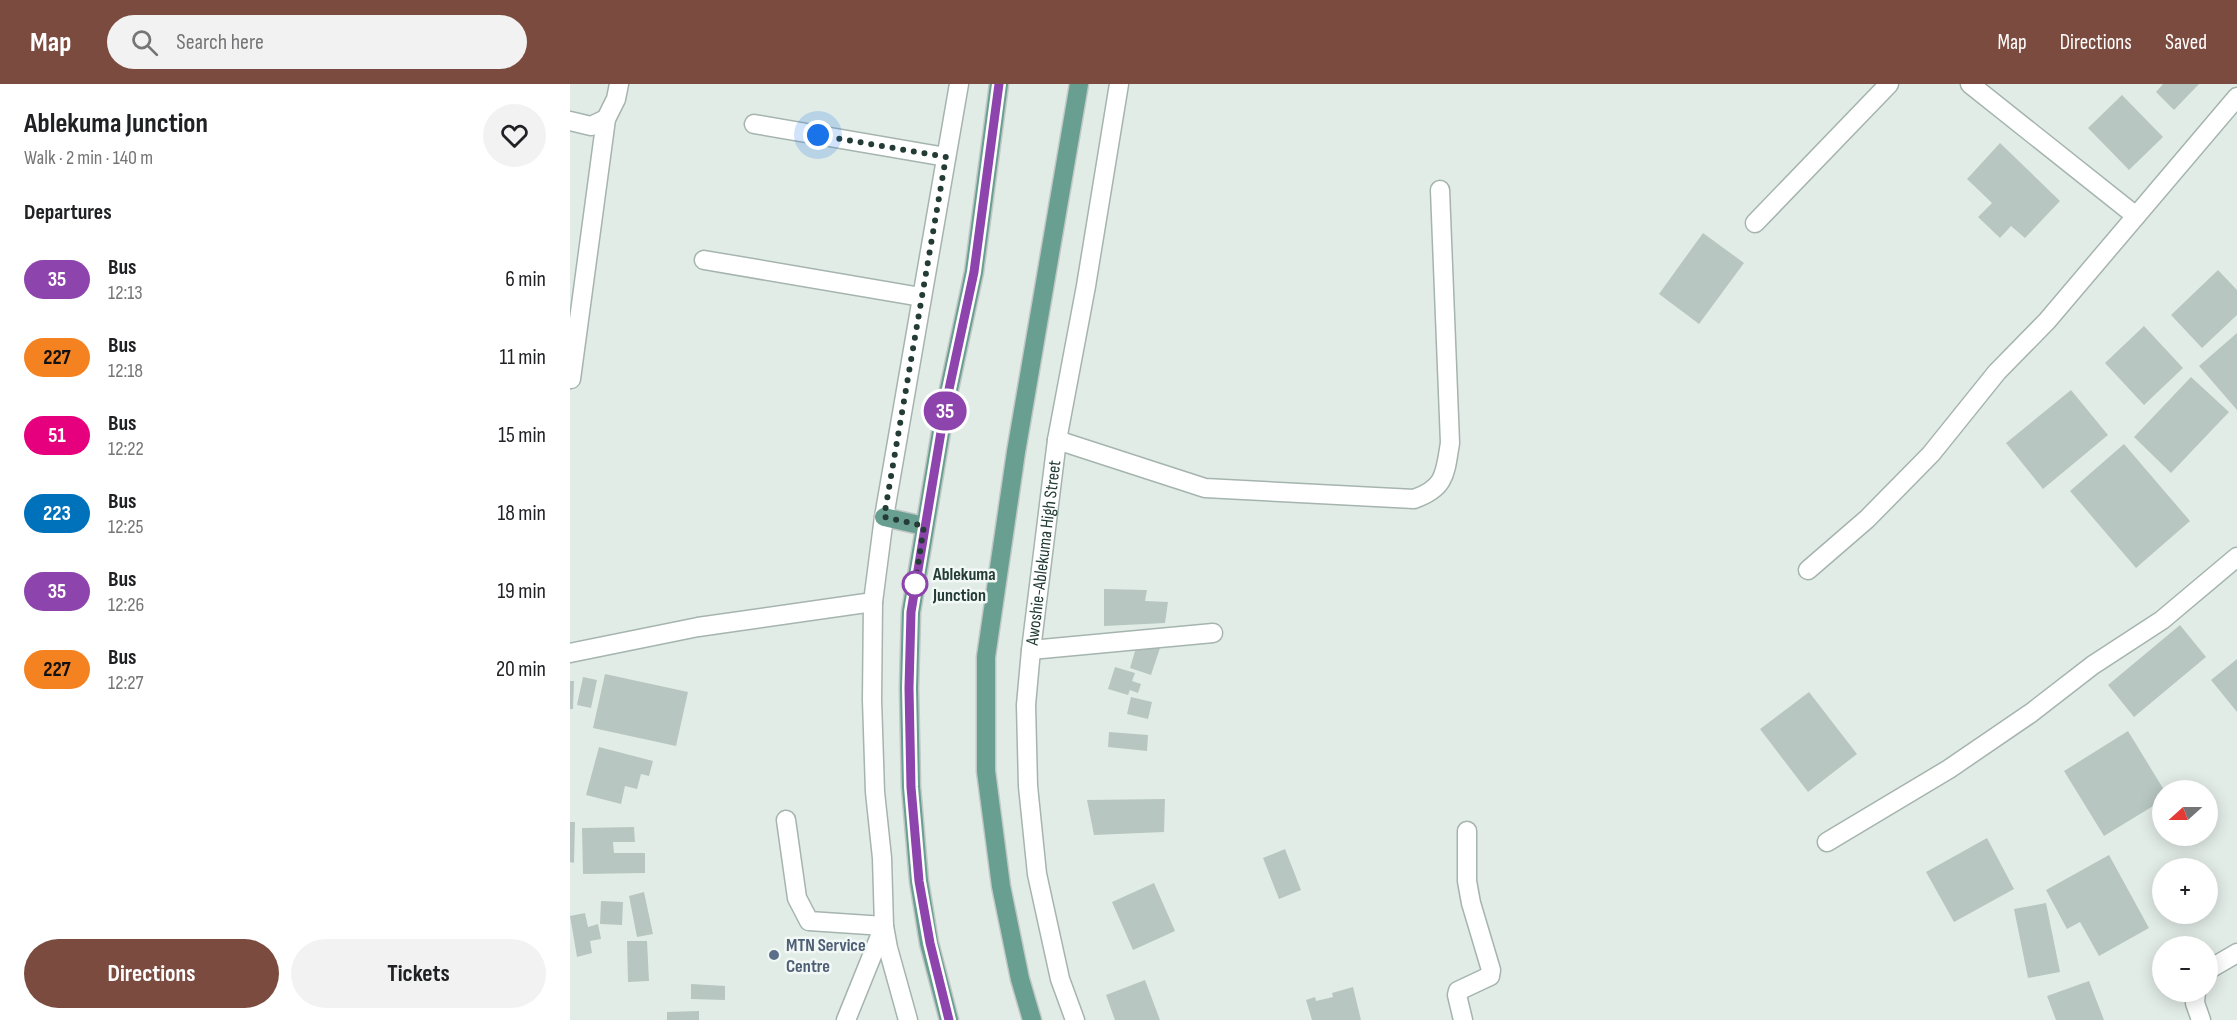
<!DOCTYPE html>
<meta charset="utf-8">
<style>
:root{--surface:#fff;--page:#f2f2f2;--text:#202124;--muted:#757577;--accent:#7c4b3f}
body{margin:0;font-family:"Sofia Sans Condensed",sans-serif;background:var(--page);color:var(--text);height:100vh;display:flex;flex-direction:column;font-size:22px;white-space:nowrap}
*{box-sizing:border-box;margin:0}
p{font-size:20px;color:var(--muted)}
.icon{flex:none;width:33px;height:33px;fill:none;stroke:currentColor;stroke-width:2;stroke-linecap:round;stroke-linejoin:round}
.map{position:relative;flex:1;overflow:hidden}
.sheet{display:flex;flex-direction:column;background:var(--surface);width:570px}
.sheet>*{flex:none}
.badge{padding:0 12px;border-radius:20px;font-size:21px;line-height:39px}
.needle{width:39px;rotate:249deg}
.buttons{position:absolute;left:1582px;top:696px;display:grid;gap:12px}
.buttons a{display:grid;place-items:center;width:66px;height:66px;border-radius:50%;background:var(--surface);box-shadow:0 3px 15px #0003;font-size:30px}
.you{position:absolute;width:30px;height:30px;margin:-15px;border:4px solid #fff;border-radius:50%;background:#1a73e8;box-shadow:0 0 0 9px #1a73e833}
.map>.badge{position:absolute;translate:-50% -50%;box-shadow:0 0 0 3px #fff}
h2{padding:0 24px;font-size:22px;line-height:54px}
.round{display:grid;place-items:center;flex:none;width:63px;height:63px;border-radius:32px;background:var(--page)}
.overview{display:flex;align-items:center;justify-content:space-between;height:102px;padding:0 24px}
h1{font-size:28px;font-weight:700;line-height:45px}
.button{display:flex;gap:12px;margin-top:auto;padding:12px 24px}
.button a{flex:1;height:69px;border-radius:36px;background:var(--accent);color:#fff;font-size:24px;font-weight:700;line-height:69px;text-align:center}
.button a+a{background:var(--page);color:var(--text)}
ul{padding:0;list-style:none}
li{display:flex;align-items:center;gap:18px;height:78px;padding:0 24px}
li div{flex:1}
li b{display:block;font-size:22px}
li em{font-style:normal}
li .badge{min-width:66px;font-weight:700;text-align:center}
header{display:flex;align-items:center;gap:36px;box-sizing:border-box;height:84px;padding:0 30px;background:var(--accent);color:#fff}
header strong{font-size:28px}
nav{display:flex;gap:33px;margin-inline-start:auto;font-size:21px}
.search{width:420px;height:54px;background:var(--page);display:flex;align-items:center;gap:15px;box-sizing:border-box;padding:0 21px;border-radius:33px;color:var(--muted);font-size:22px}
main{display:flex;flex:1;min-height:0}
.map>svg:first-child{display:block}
.building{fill:#b7c6c0}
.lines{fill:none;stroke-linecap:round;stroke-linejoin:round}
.minor-casing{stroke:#a5b4ae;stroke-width:21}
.major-casing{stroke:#c1c8c6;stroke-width:21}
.minor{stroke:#fff;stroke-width:18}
.major{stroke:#689f90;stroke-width:18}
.line-casing{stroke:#fff;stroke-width:14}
.line{stroke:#8e44ad;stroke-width:9}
.walk{stroke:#233c35;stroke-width:6;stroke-dasharray:0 10.8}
.stop-dot{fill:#fff;stroke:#8e44ad;stroke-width:3}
.service-dot{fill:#5c6f8a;stroke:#f2f8f5;stroke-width:2}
.labels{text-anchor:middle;stroke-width:5;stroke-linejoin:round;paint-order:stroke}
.street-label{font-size:18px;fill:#233c35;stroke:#f2f8f5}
.stop-label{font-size:18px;font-weight:bold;fill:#233c35;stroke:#f2f8f5;text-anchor:start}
.service-label{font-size:18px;font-weight:bold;fill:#4e5e75;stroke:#f2f8f5;text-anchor:start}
</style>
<header>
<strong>Map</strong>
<div class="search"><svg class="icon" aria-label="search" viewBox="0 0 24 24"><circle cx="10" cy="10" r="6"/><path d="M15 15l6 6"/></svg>Search here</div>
<nav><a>Map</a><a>Directions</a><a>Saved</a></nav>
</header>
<main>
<section class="sheet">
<div class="overview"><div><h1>Ablekuma Junction</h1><p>Walk · 2 min · 140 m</p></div><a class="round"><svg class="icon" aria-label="heart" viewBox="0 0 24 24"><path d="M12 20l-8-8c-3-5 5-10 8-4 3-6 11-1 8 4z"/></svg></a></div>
<h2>Departures</h2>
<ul>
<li><span class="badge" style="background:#8e44ad;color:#fff">35</span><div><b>Bus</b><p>12:13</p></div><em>6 min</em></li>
<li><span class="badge" style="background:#f58220;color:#111">227</span><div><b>Bus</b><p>12:18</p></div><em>11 min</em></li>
<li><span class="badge" style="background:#e6007e;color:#fff">51</span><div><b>Bus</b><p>12:22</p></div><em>15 min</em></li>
<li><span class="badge" style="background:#0072bc;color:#fff">223</span><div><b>Bus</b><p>12:25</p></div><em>18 min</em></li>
<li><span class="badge" style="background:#8e44ad;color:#fff">35</span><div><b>Bus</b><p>12:26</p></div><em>19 min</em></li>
<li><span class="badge" style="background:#f58220;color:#111">227</span><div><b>Bus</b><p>12:27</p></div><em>20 min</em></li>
</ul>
<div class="button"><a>Directions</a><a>Tickets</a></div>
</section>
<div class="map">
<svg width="1667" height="936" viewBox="0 0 1667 936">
<rect width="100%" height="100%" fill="#e2ece7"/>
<path class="building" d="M1593 0H1629L1604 26 1586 8Z
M1552 11 1593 53 1559 86 1518 44Z
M1430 59 1490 117 1455 154 1441 142 1430 154 1408 133 1422 119 1397 95Z
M1133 149 1174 179 1129 240 1089 210Z
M1648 186 1667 206V231L1632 264 1601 231Z
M1574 242 1613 284 1574 321 1535 279Z
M1667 249V326L1629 282Z
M1621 293 1659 328 1601 389 1564 353Z
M1501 306 1538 351 1473 405 1436 359Z
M1554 360 1620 437 1566 484 1500 407Z
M534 505 577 506 575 517 598 518 595 539 534 542Z
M1610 541 1636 573 1564 633 1538 601Z
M568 557 590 564 581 591 560 584Z
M1667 575V628L1641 596Z
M545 583 565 589 562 597 571 600 568 609 560 606 558 611 538 605Z
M35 590 118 608 106 662 23 644Z
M13 593 27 596 21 624 7 621Z
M0 597H4L3 625H0Z
M1239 608 1287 670 1238 708 1190 645Z
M561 613 582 618 578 635 557 630Z
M1558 647 1594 706 1593 716 1534 752 1494 687Z
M539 648 578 651 577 667 538 663Z
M29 663 83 677 79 692 71 690 67 705 55 702 51 720 16 711Z
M595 715 594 748 524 751 517 716Z
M0 738H5L4 779 0 778Z
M64 743 65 758H43L44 769H75V789L13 790 12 744Z
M1417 754 1444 805 1384 838 1356 788Z
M715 765 731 806 709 815 693 774Z
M1539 771 1579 844 1529 872 1510 838 1497 845 1476 806Z
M584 799 605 847 563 866 542 818Z
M74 808 83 850 67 853 59 812Z
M31 817 53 818 52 841 30 840Z
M1476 819 1490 888 1458 894 1444 825Z
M15 829 18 843 28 840 31 855 20 857 22 869 7 873 0 832Z
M57 857H77L79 897 58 898Z
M575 896 590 936H545L536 911Z
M1519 897 1534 936H1486L1477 912Z
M121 900 155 902V916L121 915Z
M783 903 791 936H742L736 916 745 913 746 917 763 913 762 909Z
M129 927V936H97V928Z"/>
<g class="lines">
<defs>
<g id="minor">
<path d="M1400 0 1566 132"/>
<path d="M0 37 21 42 36 35"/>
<path d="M184 40 376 73"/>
<path d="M1185 139 1319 0"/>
<path d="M134 176 351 213"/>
<path d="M1 295 36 35 46 15 49 0"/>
<path d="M487 356 635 404 844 415C876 404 875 389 880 359L870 106"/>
<path d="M1238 486 1297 435 1361 370 1427 288 1477 237 1667 13"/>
<path d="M461 566 643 549"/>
<path d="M0 569 128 543 303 518"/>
<path d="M216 736 227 814 239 837 314 842 276 936"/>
<path d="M1257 758 1379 685 1461 629 1523 581 1592 536 1667 473"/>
<path d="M1638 886 1667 869"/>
<path d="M1626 908 1625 919 1631 936"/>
<path d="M338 936 318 864 314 842 312 774 305 708 302 616 303 518 314 433 389 0"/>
<path id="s1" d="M505 936 490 895 467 790 458 702 456 621 461 566 487 356 516 202 549 0"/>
<path d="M893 936 887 911 888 907 920 892 921 886 901 819 897 797V747"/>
</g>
<path id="major" d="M314 433 354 442
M379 936 359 859 349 797 341 703 339 604 341 528 375 324 404 188 429 0
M462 936 450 895 431 802 416 687V573L446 368 509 0"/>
</defs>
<use href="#minor" class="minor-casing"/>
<use href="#major" class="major-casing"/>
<use href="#minor" class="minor"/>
<use href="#major" class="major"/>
</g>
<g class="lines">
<defs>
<path id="line" d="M379 936 360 859 349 797 341 703 339 604 341 528 375 324 404 188 429 0"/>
</defs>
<use href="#line" class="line-casing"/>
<use href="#line" class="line"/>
<path class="walk" d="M248 51 376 73 314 433 354 442 344 507 345 500"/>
</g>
<circle class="stop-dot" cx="345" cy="500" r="12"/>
<circle class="service-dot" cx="204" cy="871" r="6"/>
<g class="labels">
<g class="street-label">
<text dy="6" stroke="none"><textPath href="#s1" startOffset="474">Awoshie-Ablekuma High Street</textPath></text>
</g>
<g class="stop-label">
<text x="363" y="496">Ablekuma<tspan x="363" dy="21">Junction</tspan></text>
</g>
<g class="service-label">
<text x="216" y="867">MTN Service<tspan x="216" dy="21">Centre</tspan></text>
</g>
</g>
</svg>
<div class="buttons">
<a><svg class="needle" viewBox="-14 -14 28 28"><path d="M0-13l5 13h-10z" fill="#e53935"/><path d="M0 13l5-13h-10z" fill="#757577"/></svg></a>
<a>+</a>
<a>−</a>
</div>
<div class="you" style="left:248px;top:51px"></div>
<b class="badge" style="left:375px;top:327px;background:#8e44ad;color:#fff">35</b>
</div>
</main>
